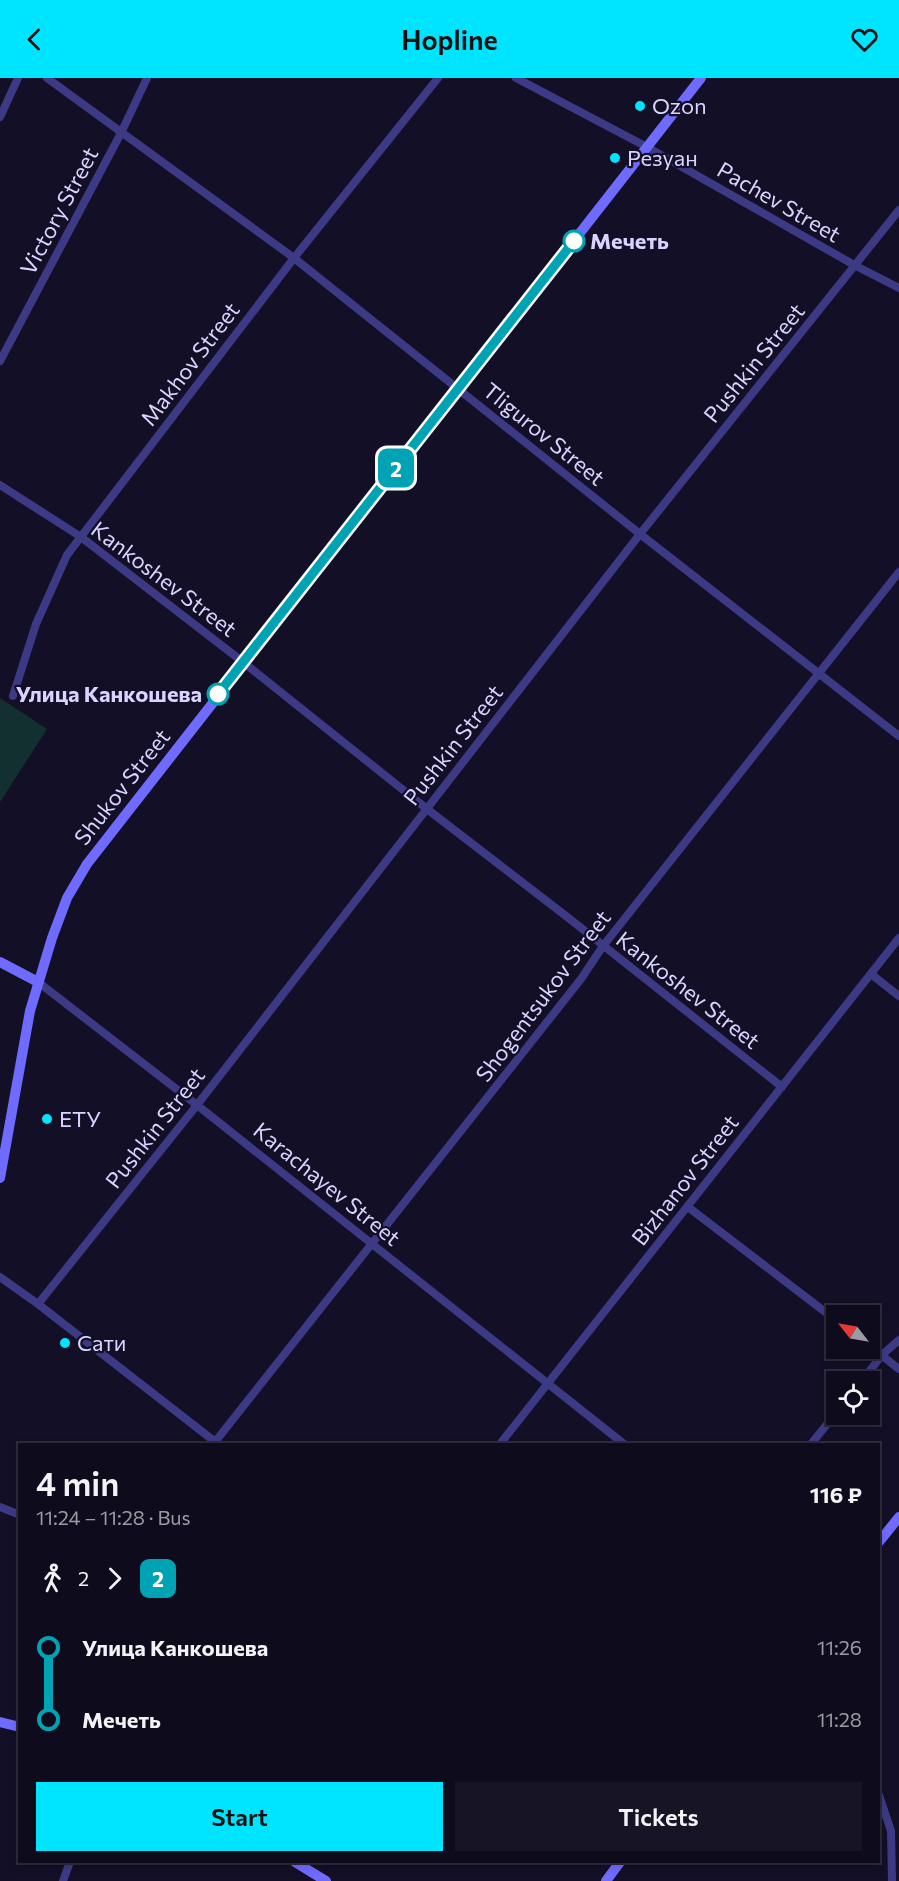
<!DOCTYPE html>
<meta charset="utf-8">
<style>
:root{--surface:#0e0b1c;--page:#171425;--text:#f1f3f6;--muted:#9b9ba3;--line:#2e2b3b;--accent:#00e5ff}
body{margin:0;font-family:Commissioner,sans-serif;background:var(--page);color:var(--text);height:100vh;display:flex;flex-direction:column;font-size:22px;white-space:nowrap}
*{box-sizing:border-box;margin:0}
p{font-size:20px;color:var(--muted)}
.icon{flex:none;width:33px;height:33px;fill:none;stroke:currentColor;stroke-width:2;stroke-linecap:round;stroke-linejoin:round}
.map{position:relative;flex:1;overflow:hidden}
.details{position:absolute;left:18px;top:1365px;width:862px;height:420px;display:flex;flex-direction:column;background:var(--surface);border-radius:0px;box-shadow:0 3px 9px #0003,0 0 0 2px var(--line)}
.details>*{flex:none}
.badge{padding:0 12px;border-radius:9px;font-size:21px;line-height:39px}
.needle{width:39px;rotate:301deg}
.controls{position:absolute;left:826px;top:1227px;display:grid;gap:12px}
.controls a{display:grid;place-items:center;width:54px;height:54px;border-radius:0px;background:var(--surface);box-shadow:0 3px 9px #0003,0 0 0 2px var(--line);font-size:30px}
.map>.badge{position:absolute;translate:-50% -50%;box-shadow:0 0 0 3px #fff}
.legs{display:flex;align-items:center;gap:9px;height:66px;padding:0 18px;font-size:20px}
.legs p{margin-inline-start:auto}
.headline{display:flex;align-items:center;justify-content:space-between;height:102px;padding:0 18px}
h1{font-size:33px;font-weight:600;line-height:45px}
.primary-button{display:flex;gap:12px;margin-top:auto;padding:12px 18px}
.primary-button a{flex:1;height:69px;border-radius:0px;background:var(--accent);color:#111;font-size:24px;font-weight:600;line-height:69px;text-align:center}
.primary-button a+a{background:var(--page);color:var(--text)}
ul{padding:0 18px;list-style:none}
li{display:flex;align-items:center;gap:21px;height:72px;font-size:22px}
li i{display:grid;place-items:center;width:9px;height:100%;margin:0 8px;background:currentColor}
li i::after{content:'';width:15px;height:15px;margin:-8px;border:4px solid;border-radius:50%;background:var(--surface)}
li p{margin-inline-start:auto}
li:first-child i{background:linear-gradient(#0000 50%,currentColor 0)}
li:last-child i{background:linear-gradient(currentColor 50%,#0000 0)}
header{display:flex;justify-content:space-between;align-items:center;height:78px;padding:0 18px;background:var(--accent);color:#111;font-size:27px;font-weight:600}
.map>svg:first-child{display:block}
.green{fill:#12302f}
.lines{fill:none;stroke-linecap:round;stroke-linejoin:round}
.street{stroke:#3d3a85;stroke-width:8}
.secondary{stroke:#6f6bff;stroke-width:10}
.line-1-casing{stroke:#fff;stroke-width:14}
.line-1{stroke:#00a3b4;stroke-width:9}
.poi-dot{fill:#00e5ff;stroke:#130f26;stroke-width:2}
.stop-1-dot{fill:#fff;stroke:#00a3b4;stroke-width:3}
.labels{text-anchor:middle;stroke-width:4.5;stroke-linejoin:round;paint-order:stroke}
.poi-label{font-size:22px;fill:#d9d4ff;stroke:#130f26;text-anchor:start}
.street-label{font-size:22px;fill:#d9d4ff;stroke:#130f26}
.stop-label{font-size:22px;font-weight:bold;fill:#d9d4ff;stroke:#130f26;text-anchor:start}
</style>
<header><svg class="icon" aria-label="back" viewBox="0 0 24 24"><path d="M15 5l-7 7 7 7"/></svg>Hopline<svg class="icon" aria-label="heart" viewBox="0 0 24 24"><path d="M12 20l-8-8c-3-5 5-10 8-4 3-6 11-1 8 4z"/></svg></header>
<div class="map">
<svg width="899" height="1803" viewBox="0 0 899 1803">
<rect width="100%" height="100%" fill="#130f26"/>
<path class="green" d="M0 620 47 651 0 724Z"/>
<g class="lines">
<path class="street" d="M47 0 294 180 640 456 899 658
M516 0 647 69 856 188 899 210
M0 39 18 0
M0 283 121 55 147 0
M0 407 81 459 243 584 427 731 566 838 782 1009
M13 618 36 546 67 477 294 180 438 0
M871 896 899 918
M38 904 197 1027 624 1366
M688 1129 837 1243
M0 1199 38 1226 218 1366
M38 1226 197 1027 640 456 899 132
M870 1268 899 1291
M861 1304 882 1277 899 1262
M215 1364 581 901 603 868 899 494
M500 1366 899 860
M811 1366 837 1334
M0 1429 20 1437
M879 1717 891 1753 892 1803
M63 1803 70 1784"/>
<path class="secondary" d="M0 884 38 904
M0 1100 30 933 52 860 67 820 87 786 701 0
M879 1464 899 1439
M0 1644 20 1649
M295 1784 326 1803
M606 1803 620 1784"/>
</g>
<g class="lines">
<defs>
<path id="line-1" d="M218 616 574 163"/>
</defs>
<use href="#line-1" class="line-1-casing"/>
<use href="#line-1" class="line-1"/>
</g>
<g class="poi-dot">
<circle cx="640" cy="28" r="6"/>
<circle cx="615" cy="80" r="6"/>
<circle cx="47" cy="1041" r="6"/>
<circle cx="65" cy="1265" r="6"/>
</g>
<g class="stop-1-dot">
<circle cx="574" cy="163" r="10"/>
<circle cx="218" cy="616" r="10"/>
</g>
<g class="labels">
<g class="poi-label">
<text x="652" y="36">Ozon</text>
<text x="627" y="88">Резуан</text>
<text x="59" y="1049">ЕТУ</text>
<text x="77" y="1273">Сати</text>
</g>
<g class="street-label">
<text transform="translate(779 124) rotate(30)" y="8">Pachev Street</text>
<text transform="translate(59 133) rotate(-62)" y="8">Victory Street</text>
<text transform="translate(754 285) rotate(-51)" y="8">Pushkin Street</text>
<text transform="translate(190 286) rotate(-53)" y="8">Makhov Street</text>
<text transform="translate(544 356) rotate(39)" y="8">Tligurov Street</text>
<text transform="translate(164 501) rotate(37)" y="8">Kankoshev Street</text>
<text transform="translate(453 667) rotate(-52)" y="8">Pushkin Street</text>
<text transform="translate(122 709) rotate(-52)" y="8">Shukov Street</text>
<text transform="translate(688 912) rotate(38)" y="8">Kankoshev Street</text>
<text transform="translate(543 918) rotate(-53)" y="8">Shogentsukov Street</text>
<text transform="translate(155 1050) rotate(-52)" y="8">Pushkin Street</text>
<text transform="translate(685 1102) rotate(-52)" y="8">Bizhanov Street</text>
<text transform="translate(327 1106) rotate(39)" y="8">Karachayev Street</text>
</g>
<g class="stop-label">
<text x="590" y="171">Мечеть</text>
<text x="202" y="624" text-anchor="end">Улица Канкошева</text>
</g>
</g>
</svg>
<div class="controls">
<a><svg class="needle" viewBox="-14 -14 28 28"><path d="M0-13l5 13h-10z" fill="#e53935"/><path d="M0 13l5-13h-10z" fill="#9b9ba3"/></svg></a>
<a><svg class="icon" aria-label="locate" viewBox="0 0 24 24"><circle cx="12" cy="12" r="6"/><path d="M12 2v4M12 18v4M2 12h4M18 12h4"/></svg></a>
</div>
<b class="badge" style="left:396px;top:390px;background:#00a3b4;color:#fff">2</b>
<section class="details">
<div class="headline"><div><h1>4 min</h1><p>11:24 – 11:28 · Bus</p></div><b>116 ₽</b></div>
<div class="legs"><svg class="icon" aria-label="walk" viewBox="0 0 24 24"><circle cx="13" cy="4" r="2"/><path d="M13 8l-2 6 4 7M11 14l-3 7M7 12l3-4h3l4 4"/></svg>2<svg class="icon" aria-label="forward" viewBox="0 0 24 24"><path d="M9 5l7 7-7 7"/></svg><b class="badge" style="background:#00a3b4;color:#fff">2</b></div>
<ul>
<li><i style="color:#00a3b4"></i><b>Улица Канкошева</b><p>11:26</p></li>
<li><i style="color:#00a3b4"></i><b>Мечеть</b><p>11:28</p></li>
</ul>
<div class="primary-button"><a>Start</a><a>Tickets</a></div>
</section>
</div>
